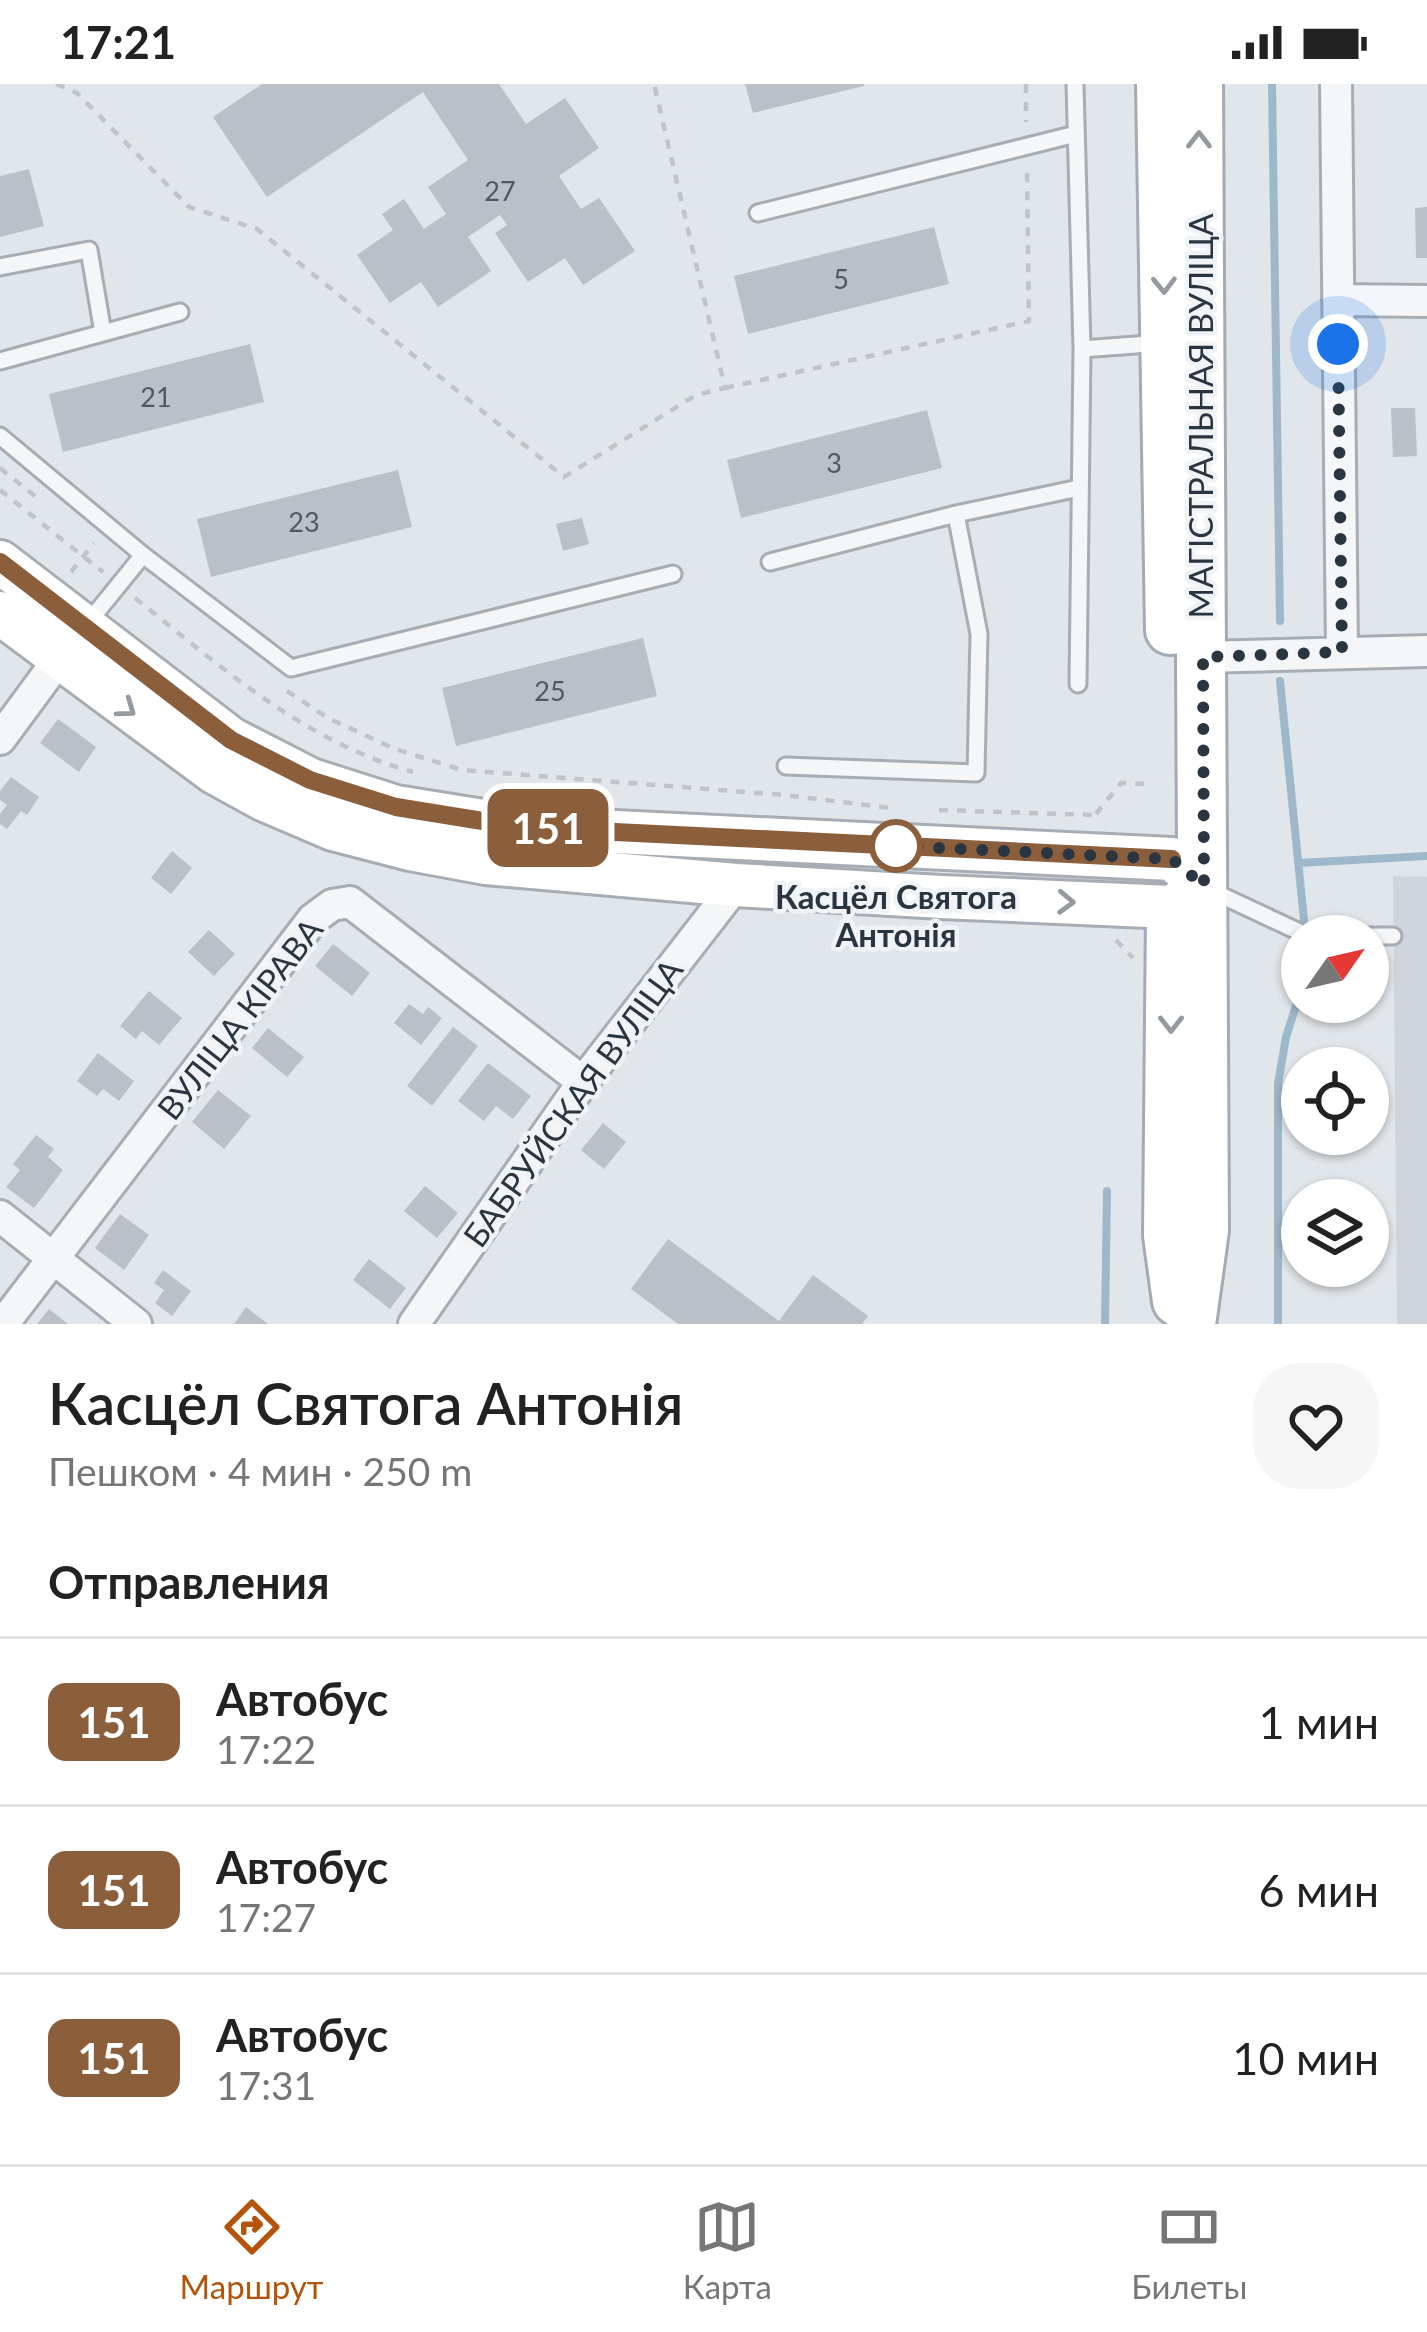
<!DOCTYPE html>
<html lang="ru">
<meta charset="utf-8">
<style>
:root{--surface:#fff;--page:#f6f6f6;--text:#222;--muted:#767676;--line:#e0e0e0;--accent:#b45309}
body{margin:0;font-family:Lato,sans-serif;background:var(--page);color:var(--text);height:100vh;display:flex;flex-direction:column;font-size:45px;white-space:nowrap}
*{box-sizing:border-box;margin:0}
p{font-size:39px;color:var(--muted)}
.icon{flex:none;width:66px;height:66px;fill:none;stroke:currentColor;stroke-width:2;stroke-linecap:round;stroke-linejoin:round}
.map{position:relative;height:1240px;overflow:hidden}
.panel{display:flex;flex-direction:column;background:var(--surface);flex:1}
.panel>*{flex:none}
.badge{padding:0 24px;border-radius:18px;font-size:42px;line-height:78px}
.needle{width:78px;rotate:56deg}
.fabs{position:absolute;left:1281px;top:831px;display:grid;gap:24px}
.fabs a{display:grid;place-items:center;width:108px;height:108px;border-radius:50%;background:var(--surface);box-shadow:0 3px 9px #0004;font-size:60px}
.you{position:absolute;width:60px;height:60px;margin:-30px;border:9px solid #fff;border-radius:50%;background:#1a73e8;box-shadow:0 0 0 18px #1a73e833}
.map>.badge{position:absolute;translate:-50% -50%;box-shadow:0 0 0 6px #fff}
h2{padding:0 48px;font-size:45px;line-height:108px}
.round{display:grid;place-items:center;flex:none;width:126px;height:126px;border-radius:48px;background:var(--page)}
.summary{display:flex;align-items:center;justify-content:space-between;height:204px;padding:0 48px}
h1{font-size:57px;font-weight:600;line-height:90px}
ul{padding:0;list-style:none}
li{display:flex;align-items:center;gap:36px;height:168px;padding:0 48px;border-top:3px solid var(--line)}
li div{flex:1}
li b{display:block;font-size:45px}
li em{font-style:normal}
li .badge{min-width:132px;font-weight:700;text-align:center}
.status{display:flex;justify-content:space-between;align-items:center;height:84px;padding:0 60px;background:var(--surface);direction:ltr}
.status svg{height:33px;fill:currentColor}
.tabs{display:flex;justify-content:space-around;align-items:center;height:168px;border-top:3px solid var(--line);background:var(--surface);font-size:33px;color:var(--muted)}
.tabs a{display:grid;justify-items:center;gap:6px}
.tabs .current{color:var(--accent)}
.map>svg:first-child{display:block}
.built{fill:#cfd5dc}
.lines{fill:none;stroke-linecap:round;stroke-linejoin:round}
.stream{stroke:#9db8ca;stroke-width:8}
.building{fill:#b9c0c7}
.lane-casing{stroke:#a6adb4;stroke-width:21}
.street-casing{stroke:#a6adb4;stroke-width:36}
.secondary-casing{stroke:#a6adb4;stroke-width:48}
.primary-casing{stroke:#a1acb6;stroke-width:54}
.path{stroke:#bfc4c9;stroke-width:4.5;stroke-dasharray:9 9;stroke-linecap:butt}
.lane{stroke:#f4f6f8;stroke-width:15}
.street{stroke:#f4f6f8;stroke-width:30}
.secondary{stroke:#fff;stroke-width:42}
.primary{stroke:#fff;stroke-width:48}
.oneway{stroke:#949aa0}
.line-casing{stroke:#fff;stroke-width:27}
.line{stroke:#8b5e3c;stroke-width:18}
.walk{stroke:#2a3542;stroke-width:12;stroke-dasharray:0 21.6}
.stop-dot{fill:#fff;stroke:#8b5e3c;stroke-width:6}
.labels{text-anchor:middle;stroke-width:9;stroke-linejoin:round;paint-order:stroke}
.number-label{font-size:27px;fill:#4e5863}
.street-label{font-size:33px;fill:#2a3542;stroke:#f1f4f7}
.stop-label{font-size:33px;font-weight:bold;fill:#2a3542;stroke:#f1f4f7}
</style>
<div class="status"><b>17:21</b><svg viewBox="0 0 49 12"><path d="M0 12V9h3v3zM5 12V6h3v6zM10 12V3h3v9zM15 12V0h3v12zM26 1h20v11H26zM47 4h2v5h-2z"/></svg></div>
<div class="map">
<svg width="1427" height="1240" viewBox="0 0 1427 1240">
<rect width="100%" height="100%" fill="#e1e6ea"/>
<path class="built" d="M1393 792 1427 793V1240H1397Z"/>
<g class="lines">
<path class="stream" d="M1272 0 1280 537
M1280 597 1304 836
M1298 779 1427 772
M1105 1240 1107 1107
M1278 1240V1000L1286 953 1302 903"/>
</g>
<path class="building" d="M262 0H499L526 40 565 14 599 64 559 92 581 125 599 114 635 167 583 201 565 174 528 198 495 149 507 141 500 131 468 153 491 187 438 223 421 198 390 219 357 171 393 146 382 130 404 115 424 145 446 130 428 103 468 76 423 8 267 113 213 33Z
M745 0H864V2L753 29Z
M29 85 44 142 0 153V92Z
M1427 123V174H1416L1415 124Z
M934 143 949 200 748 250 734 192Z
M250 260 264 318 63 368 49 310Z
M1391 324H1415L1417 372 1393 373Z
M927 326 942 384 741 434 727 376Z
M398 386 412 443 211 493 197 435Z
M582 434 589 460 563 467 556 440Z
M643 554 657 612 456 662 442 604Z
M58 635 96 663 79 688 40 659Z
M11 693 39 713 27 731 21 727 7 745 0 740V730L7 721 0 716V707Z
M172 767 192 784 171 810 151 794Z
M209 846 235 870 214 892 188 868Z
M333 860 370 889 352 912 315 882Z
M149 907 182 934 159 961 142 947 136 955 120 942Z
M409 920 423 930 428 923 442 934 421 961 394 939Z
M453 943 478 962 432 1022 407 1002Z
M268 944 304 973 287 993 252 964Z
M98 969 134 997 119 1017 103 1005 97 1012 77 997Z
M488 979 531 1012 513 1035 496 1022 484 1037 458 1017Z
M218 1006 251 1032 224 1065 192 1038Z
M603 1039 626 1058 604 1085 581 1066Z
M36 1051 54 1065 48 1073 63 1086 34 1124 6 1103 20 1086 13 1080Z
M425 1102 458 1129 437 1154 404 1127Z
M120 1130 149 1151 124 1186 95 1164Z
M668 1155 779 1237 813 1191 868 1232 862 1240H678L631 1205Z
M369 1175 406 1204 390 1225 353 1196Z
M163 1186 191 1207 172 1232 155 1219 164 1206 154 1199Z
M246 1223 268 1240H234Z
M49 1225 68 1240H37Z"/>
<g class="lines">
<defs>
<path id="lane" d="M1075 0 1082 265 1078 600
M758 129 1076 50
M0 183 89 166 103 249
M1082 265 1162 259
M0 277 180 228
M0 352 143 471
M770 478 956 430 1079 404
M87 540 143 471 291 584 673 490
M786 682 976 689 979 550 956 430
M1212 807 1308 852
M1368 852H1393"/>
<path id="street" d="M1336 0 1342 568
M1338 216 1427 217
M1203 573 1427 567
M0 655 59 575
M0 1132 136 1240
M3 1240 313 835 332 821 350 818 583 998
M414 1240 583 998 736 801"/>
<path id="secondary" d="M0 478 231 655 311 696 396 723 495 739 574 746 1172 775 1204 803 1171 823 941 813 736 801 486 779 410 765 333 745 265 716 214 688 0 529"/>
<path id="primary" d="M1161 0 1170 546
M1171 826 1168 1151 1177 1217
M1191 1240 1204 1146 1198 0"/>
</defs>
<use href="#lane" class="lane-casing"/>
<use href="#street" class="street-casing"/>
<use href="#secondary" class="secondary-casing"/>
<use href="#primary" class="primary-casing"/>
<path class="path" d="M56 0 77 9 189 123 257 145 564 393 696 311 725 304 654 0
M1026 0V38
M725 304 1029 237 1027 86
M0 384 36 413
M0 406 103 488
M71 488 94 459
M135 514C221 583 305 658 413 688
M287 607 328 634 395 665 462 686 784 711 891 724
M939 726 1095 731
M1096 730 1121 699 1150 700
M1116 856 1133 874"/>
<use href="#lane" class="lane"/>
<use href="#street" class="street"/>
<use href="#secondary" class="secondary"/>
<use href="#primary" class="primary"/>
</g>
<defs><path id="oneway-chevron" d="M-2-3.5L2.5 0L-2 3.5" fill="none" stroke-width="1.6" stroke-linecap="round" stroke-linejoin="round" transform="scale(3)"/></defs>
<g class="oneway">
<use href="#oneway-chevron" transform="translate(1199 56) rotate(-90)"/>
<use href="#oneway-chevron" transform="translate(1164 201) rotate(89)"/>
<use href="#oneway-chevron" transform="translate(127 625) rotate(36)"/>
<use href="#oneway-chevron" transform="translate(1066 818) rotate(2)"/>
<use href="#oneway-chevron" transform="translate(1171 940) rotate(90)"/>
</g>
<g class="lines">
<defs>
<path id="line" d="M0 478 231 656 310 696 396 723 495 739 574 746 1172 775"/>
</defs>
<use href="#line" class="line-casing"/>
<use href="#line" class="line"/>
<path class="walk" d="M896 762 1172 775 1204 802 1203 573 1342 568 1338 260"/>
</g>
<circle class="stop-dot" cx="896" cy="762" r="24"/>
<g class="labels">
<g class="number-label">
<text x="500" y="117">27</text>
<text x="841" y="205">5</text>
<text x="156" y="323">21</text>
<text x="834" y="389">3</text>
<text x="304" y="448">23</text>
<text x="550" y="617">25</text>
</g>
<g class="street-label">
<text transform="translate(1201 332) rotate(-90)" y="12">МАГІСТРАЛЬНАЯ ВУЛІЦА</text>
<text transform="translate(240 935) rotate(-52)" y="12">ВУЛІЦА КІРАВА</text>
<text transform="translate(573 1019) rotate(-54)" y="12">БАБРУЙСКАЯ ВУЛІЦА</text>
</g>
<g class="stop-label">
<text x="896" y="825">Касцёл Святога<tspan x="896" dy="38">Антонія</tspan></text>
</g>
</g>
</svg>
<div class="fabs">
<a><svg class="needle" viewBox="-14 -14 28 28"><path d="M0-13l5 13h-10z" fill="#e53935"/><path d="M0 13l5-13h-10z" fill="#767676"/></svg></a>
<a><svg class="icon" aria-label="locate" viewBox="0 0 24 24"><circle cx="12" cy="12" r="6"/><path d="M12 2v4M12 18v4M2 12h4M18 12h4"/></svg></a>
<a><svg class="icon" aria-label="layers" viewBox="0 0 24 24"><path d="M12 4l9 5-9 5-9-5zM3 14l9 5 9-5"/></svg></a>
</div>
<div class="you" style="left:1338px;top:260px"></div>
<b class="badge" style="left:548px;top:744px;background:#8b5e3c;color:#fff">151</b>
</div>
<section class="panel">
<div class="summary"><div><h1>Касцёл Святога Антонія</h1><p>Пешком · 4 мин · 250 m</p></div><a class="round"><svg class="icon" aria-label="heart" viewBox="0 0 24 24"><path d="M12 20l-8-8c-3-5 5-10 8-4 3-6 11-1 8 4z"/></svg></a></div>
<h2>Отправления</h2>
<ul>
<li><span class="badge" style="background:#8b5e3c;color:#fff">151</span><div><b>Автобус</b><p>17:22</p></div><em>1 мин</em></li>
<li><span class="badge" style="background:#8b5e3c;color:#fff">151</span><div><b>Автобус</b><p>17:27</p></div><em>6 мин</em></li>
<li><span class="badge" style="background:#8b5e3c;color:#fff">151</span><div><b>Автобус</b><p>17:31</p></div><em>10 мин</em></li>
</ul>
</section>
<nav class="tabs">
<a class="current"><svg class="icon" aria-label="directions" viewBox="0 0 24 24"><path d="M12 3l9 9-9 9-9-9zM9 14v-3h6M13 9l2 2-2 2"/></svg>Маршрут</a>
<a><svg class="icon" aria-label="map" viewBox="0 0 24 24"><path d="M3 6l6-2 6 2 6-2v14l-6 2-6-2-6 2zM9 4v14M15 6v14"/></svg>Карта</a>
<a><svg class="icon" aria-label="tickets" viewBox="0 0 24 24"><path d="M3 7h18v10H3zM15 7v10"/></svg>Билеты</a>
</nav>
